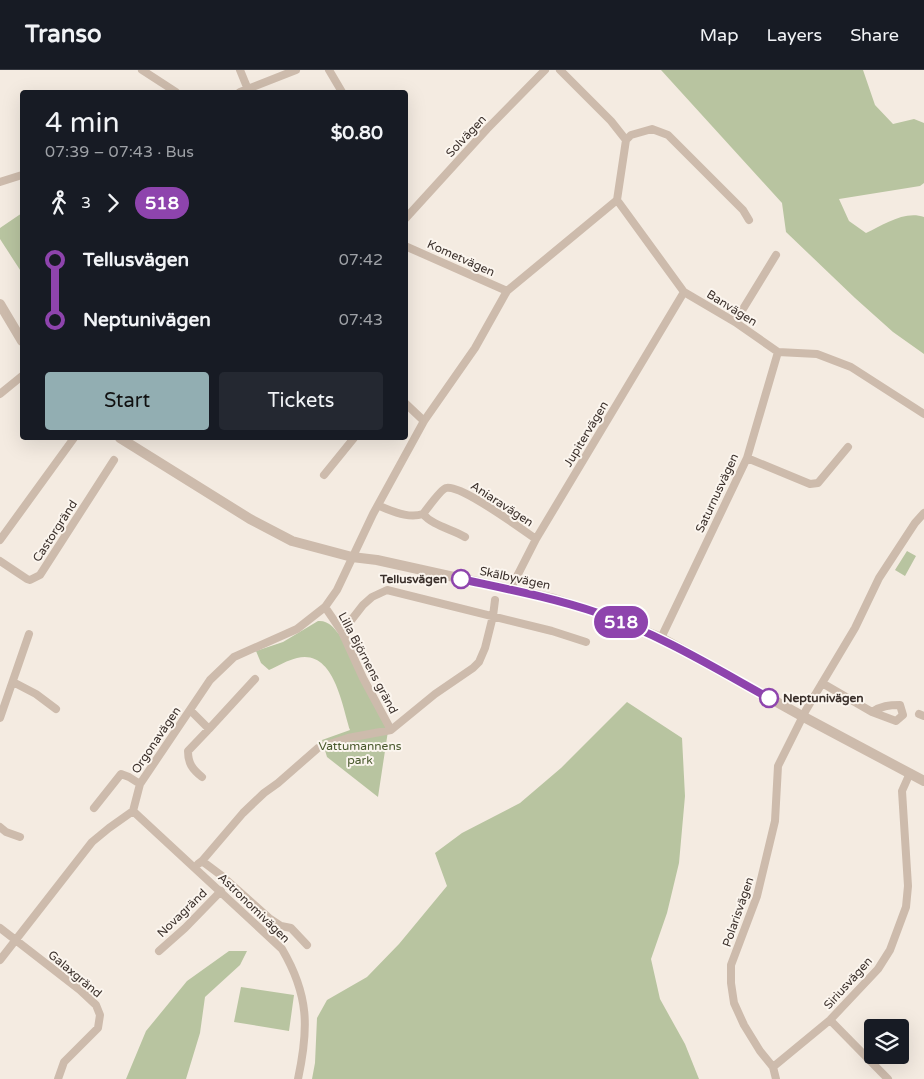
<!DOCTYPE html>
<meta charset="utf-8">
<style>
:root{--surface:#171b24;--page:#242831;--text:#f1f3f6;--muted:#9ea1a6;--line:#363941;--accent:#92aeb2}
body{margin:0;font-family:"Varela Round",sans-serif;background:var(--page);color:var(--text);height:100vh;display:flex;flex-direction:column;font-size:19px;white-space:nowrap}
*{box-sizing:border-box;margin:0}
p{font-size:16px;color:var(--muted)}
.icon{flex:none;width:28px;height:28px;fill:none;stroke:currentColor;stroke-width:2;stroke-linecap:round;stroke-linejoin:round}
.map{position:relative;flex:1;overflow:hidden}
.panel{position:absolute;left:20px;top:20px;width:388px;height:350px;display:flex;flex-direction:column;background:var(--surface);border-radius:5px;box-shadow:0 5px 20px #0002}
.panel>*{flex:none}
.badge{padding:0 10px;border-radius:16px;font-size:18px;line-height:32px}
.buttons{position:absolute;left:864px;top:949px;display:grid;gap:10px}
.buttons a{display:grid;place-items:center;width:45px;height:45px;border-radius:5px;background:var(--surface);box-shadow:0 5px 20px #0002;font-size:25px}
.map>.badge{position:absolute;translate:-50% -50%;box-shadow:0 0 0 2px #fff}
.legs{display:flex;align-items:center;gap:8px;height:55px;padding:0 25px;font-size:16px}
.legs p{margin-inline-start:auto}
.summary{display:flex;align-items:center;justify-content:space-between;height:85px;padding:0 25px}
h1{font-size:28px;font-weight:600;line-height:38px}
.primary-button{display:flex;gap:10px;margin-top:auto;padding:10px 25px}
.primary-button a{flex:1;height:58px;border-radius:5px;background:var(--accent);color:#111;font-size:20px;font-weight:600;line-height:58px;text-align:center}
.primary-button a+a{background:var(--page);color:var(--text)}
ul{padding:0 25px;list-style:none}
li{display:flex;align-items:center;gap:18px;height:60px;font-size:19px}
li i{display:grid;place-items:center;width:8px;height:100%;margin:0 6px;background:currentColor}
li i::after{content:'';width:12px;height:12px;margin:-6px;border:4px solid;border-radius:50%;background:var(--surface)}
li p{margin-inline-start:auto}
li:first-child i{background:linear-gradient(#0000 50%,currentColor 0)}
li:last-child i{background:linear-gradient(currentColor 50%,#0000 0)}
header{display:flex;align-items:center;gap:30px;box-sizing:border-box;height:70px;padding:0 25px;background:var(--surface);border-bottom:1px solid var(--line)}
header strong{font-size:24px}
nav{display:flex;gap:28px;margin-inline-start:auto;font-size:18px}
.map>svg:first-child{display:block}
.green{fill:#b8c4a0}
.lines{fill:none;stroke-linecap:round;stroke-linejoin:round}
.minor{stroke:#cdbbac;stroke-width:8}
.tertiary{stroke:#cdbbac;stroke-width:10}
.line-1-casing{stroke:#fff;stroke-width:11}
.line-1{stroke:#8e44ad;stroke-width:8}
.stop-1-dot{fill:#fff;stroke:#8e44ad;stroke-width:2.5}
.labels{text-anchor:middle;stroke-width:4;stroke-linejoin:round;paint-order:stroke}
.street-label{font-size:12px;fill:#3b302b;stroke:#fbf5ee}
.stop-label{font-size:12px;font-weight:bold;fill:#3b302b;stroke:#fbf5ee;text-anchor:end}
.park-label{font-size:12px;fill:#4a5a2e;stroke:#fbf5ee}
</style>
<header>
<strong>Transo</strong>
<nav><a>Map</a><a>Layers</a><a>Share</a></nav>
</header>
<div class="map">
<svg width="924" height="1009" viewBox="0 0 924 1009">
<rect width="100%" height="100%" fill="#f4ebe1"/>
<path class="green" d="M661 0H863L875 35 893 54 914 49 924 53V113L920 116 839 129 849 151 866 163C883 155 905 140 924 147V284L893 262 855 228 786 162 782 133Z
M22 143V203L0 169V158Z
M907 481 916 486 905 506 895 500Z
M318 551C328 550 333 557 339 564L388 661 378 727 327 687 322 670 350 660C342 635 334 579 297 588 288 590 278 596 269 600L261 593 256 581 283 572Z
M627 632 682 668 685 726 679 793 667 843 651 889 660 929 685 974 699 1009H312L315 993 317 948 327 930 367 907 399 874 447 816 435 783 462 763 520 733 561 698Z
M229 881H247L240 895 205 927 200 963 186 1009H126L146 961 187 911Z
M241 917 294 925 289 961 234 952Z"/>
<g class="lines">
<path class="minor" d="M142 0 176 22
M240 0 249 22
M329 0 342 22
M560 0 611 51 626 70 617 130 684 222 735 252 778 282 817 284 851 297 924 344
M240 22 296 0
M626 70 631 65 652 59 668 65 743 140 749 150
M0 112 22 105
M405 149 487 59 545 0
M405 176 507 221
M735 252 776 185
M0 324 22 306
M405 333 424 351
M747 388 810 414 818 413 848 377
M324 405 354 368
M379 436C393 441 408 449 423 444 428 438 440 420 446 418 461 414 521 459 536 469
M423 444C433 456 452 459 465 467
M0 470 74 368
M0 491 27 509 30 510 40 505 114 390
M510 520 536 469 684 222
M325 537 342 562 363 608 391 660
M342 562 363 535 372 527 387 520 552 561 586 572
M661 568 747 388 778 282
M13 612 36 624 56 639
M822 613 872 642C881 636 889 635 900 635L903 645 896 651 872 642
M190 640 209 659 188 681C188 693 192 699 202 707
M919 644 924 646
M0 648 29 564
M209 659 255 609
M94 738 121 704 129 707 140 714
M133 741 282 879C309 925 309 958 298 1009
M0 757 6 762 20 767
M202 791 243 743 264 723 278 713 318 678 348 668 391 660 435 624 473 598 479 592 485 578 493 546 495 530
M198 794 202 791 222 806 269 848 281 856 291 858 307 875
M0 858 80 920 96 935 100 945 98 958 64 992 58 1009
M159 881 185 858 221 821
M0 890 92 772 109 758 133 741 140 714 210 610 234 587 297 559 325 537 337 520 373 444 424 351 475 278 507 221 617 130
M830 950 888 1009
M773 997 830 950 878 899 890 880 906 837 908 816 902 721 910 703
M776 1009 773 997 760 981 744 955 734 933 731 913V895L757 826 775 751 778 696 806 640 855 558 879 508 915 453 924 443"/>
<path class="tertiary" d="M0 234 22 271
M120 368 250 449 292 471 352 487 377 490 554 529 599 543 661 568 802 646 924 711"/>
</g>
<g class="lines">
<defs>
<path id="line-1" d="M461 509C507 519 554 528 598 543 659 564 713 597 769 628"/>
</defs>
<use href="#line-1" class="line-1-casing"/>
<use href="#line-1" class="line-1"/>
</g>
<g class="stop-1-dot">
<circle cx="461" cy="509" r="9"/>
<circle cx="769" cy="628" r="9"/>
</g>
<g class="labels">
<g class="street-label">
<text transform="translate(466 66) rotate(-47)" y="4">Solvägen</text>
<text transform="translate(461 188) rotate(24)" y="4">Kometvägen</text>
<text transform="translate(732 238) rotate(32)" y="4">Banvägen</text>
<text transform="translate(586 364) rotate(-59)" y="4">Jupitervägen</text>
<text transform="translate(717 423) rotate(-65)" y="4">Saturnusvägen</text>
<text transform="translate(502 434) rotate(33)" y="4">Aniaravägen</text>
<text transform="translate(55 461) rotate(-57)" y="4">Castorgränd</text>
<text transform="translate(515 508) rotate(12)" y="4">Skälbyvägen</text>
<text transform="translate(368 593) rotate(62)" y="4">Lilla Björnens gränd</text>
<text transform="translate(156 670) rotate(-56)" y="4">Orgonavägen</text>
<text transform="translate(254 838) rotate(44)" y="4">Astronomivägen</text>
<text transform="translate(738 842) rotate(-71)" y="4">Polarisvägen</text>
<text transform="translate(182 843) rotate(-44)" y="4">Novagränd</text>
<text transform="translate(75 904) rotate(40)" y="4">Galaxgränd</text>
<text transform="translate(848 913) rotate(-48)" y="4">Siriusvägen</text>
</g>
<g class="stop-label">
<text x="447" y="513">Tellusvägen</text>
<text x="783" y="632" text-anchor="start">Neptunivägen</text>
</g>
<g class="park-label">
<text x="360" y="680">Vattumannens<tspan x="360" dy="14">park</tspan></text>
</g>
</g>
</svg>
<div class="buttons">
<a><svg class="icon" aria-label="layers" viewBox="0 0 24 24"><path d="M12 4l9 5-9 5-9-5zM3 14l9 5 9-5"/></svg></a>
</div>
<b class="badge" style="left:621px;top:552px;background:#8e44ad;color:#fff">518</b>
<section class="panel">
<div class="summary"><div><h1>4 min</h1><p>07:39 – 07:43 · Bus</p></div><b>$0.80</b></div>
<div class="legs"><svg class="icon" aria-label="walk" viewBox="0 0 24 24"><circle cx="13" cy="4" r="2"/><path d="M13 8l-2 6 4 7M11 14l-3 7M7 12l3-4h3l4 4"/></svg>3<svg class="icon" aria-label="forward" viewBox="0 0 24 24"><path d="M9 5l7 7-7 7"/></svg><b class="badge" style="background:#8e44ad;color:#fff">518</b></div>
<ul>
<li><i style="color:#8e44ad"></i><b>Tellusvägen</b><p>07:42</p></li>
<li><i style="color:#8e44ad"></i><b>Neptunivägen</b><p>07:43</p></li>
</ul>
<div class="primary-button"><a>Start</a><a>Tickets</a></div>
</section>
</div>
